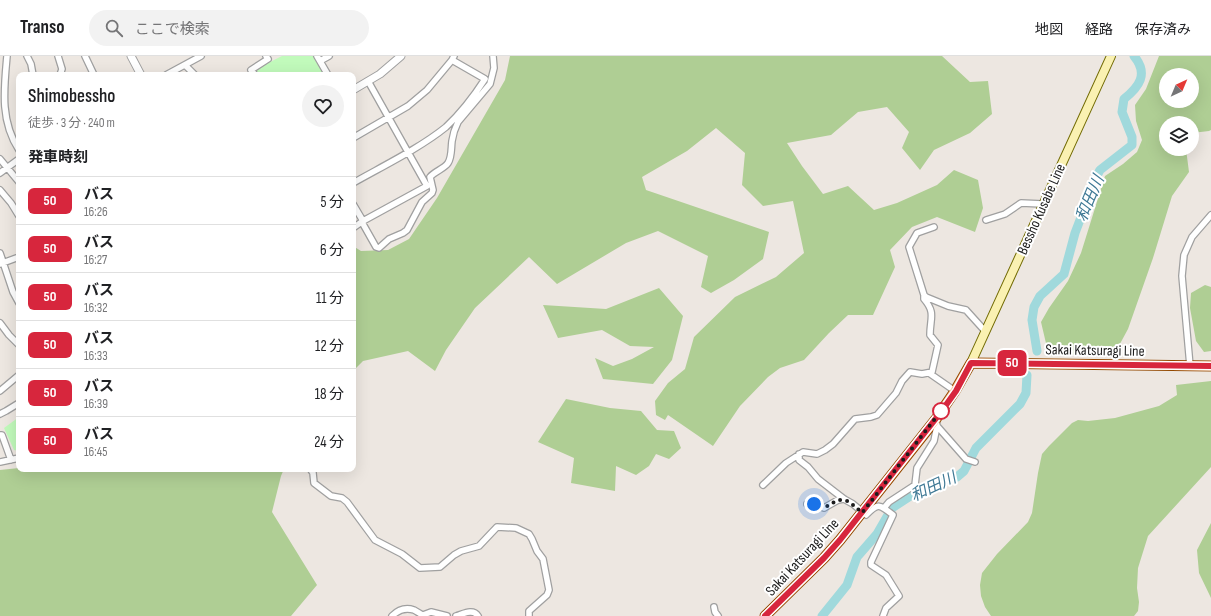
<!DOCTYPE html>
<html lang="ja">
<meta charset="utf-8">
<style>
:root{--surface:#fff;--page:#f2f2f2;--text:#202124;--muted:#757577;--line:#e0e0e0}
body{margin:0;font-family:"Sofia Sans Condensed","Noto Sans JP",sans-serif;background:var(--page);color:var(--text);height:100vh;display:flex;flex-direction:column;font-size:15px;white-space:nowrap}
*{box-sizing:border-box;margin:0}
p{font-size:13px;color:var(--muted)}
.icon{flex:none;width:22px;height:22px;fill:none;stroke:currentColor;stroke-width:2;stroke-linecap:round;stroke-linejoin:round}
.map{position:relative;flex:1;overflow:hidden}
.panel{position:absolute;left:16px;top:16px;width:340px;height:400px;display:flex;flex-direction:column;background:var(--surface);border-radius:8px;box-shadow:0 4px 16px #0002}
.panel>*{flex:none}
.badge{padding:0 8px;border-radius:6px;font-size:14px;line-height:26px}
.needle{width:26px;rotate:44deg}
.fabs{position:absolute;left:1159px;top:12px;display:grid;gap:8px}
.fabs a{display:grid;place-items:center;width:40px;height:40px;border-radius:50%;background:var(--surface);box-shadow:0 4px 16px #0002;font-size:20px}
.you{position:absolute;width:20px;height:20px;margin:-10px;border:3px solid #fff;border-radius:50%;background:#1a73e8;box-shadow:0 0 0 6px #1a73e833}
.map>.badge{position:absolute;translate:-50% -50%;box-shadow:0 0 0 2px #fff}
h2{padding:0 12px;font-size:15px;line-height:36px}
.round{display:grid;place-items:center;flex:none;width:42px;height:42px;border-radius:21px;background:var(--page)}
.headline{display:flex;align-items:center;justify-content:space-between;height:68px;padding:0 12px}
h1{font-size:19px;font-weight:600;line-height:30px}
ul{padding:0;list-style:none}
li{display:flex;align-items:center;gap:12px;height:48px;padding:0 12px;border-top:1px solid var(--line)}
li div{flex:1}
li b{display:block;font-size:15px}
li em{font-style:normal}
li .badge{min-width:44px;font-weight:700;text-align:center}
header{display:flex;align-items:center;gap:24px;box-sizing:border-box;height:56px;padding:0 20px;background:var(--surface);border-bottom:1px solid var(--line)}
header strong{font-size:19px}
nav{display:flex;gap:22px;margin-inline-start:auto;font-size:14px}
.search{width:280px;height:36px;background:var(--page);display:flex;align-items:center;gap:10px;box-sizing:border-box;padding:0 14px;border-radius:22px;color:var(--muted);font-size:15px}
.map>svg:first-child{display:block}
.forest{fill:#afce94;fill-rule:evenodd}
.park{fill:#c1fabb}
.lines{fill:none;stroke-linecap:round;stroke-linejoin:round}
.river{stroke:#a0d9dc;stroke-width:9}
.minor-casing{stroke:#a0a0a0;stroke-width:8}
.tertiary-casing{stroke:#a0a0a0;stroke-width:9}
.secondary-casing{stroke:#726b03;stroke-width:10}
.primary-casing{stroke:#934900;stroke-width:11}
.minor{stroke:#fff;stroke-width:5.5}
.tertiary{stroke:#fff;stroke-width:7}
.secondary{stroke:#faf1b2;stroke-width:8}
.primary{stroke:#fdbf96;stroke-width:9}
.line-casing{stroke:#fff;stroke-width:9}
.line{stroke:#d7263d;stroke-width:6}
.walk{stroke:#1c1c1c;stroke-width:4;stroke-dasharray:0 7.2}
.stop-dot{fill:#fff;stroke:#d7263d;stroke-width:2}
.labels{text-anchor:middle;stroke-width:4;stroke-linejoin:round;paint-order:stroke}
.street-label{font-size:15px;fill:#1c1c1c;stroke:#fff}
.water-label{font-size:16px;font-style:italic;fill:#3f7995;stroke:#fff}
</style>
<header>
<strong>Transo</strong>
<div class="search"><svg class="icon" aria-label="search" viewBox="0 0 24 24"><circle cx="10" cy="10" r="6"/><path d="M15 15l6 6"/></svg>ここで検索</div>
<nav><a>地図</a><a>経路</a><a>保存済み</a></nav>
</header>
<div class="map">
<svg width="1211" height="560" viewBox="0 0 1211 560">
<rect width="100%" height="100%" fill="#ede7e1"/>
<path class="forest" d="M510 0H942L970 26 988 25 992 58 970 77 934 94 920 114 902 92 909 76 887 51 858 56 831 79 787 87 802 110 823 138 848 130 874 154 897 147 937 129 954 114 978 124 983 152 975 176 937 161 912 171 890 194 895 211 873 259H848L829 277 804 304 780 312 768 321 740 350 713 390 668 359 665 364 656 359 655 345 668 327 685 313 694 281 735 241 776 221 804 197 793 145 763 150 742 129 745 97 716 72 687 95 642 121 646 134 769 176 763 203 734 224 711 237 701 231 708 200 658 175 626 187 557 228 529 201 475 252 446 294 435 315 408 295 363 305 353 315V190L361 195 388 194 409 183 437 142 505 24Z
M1159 0H1211V74L1209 75 1192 77V67H1166V93H1186L1189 116 1172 140 1153 202 1128 273 1115 297 1049 300 1041 266 1049 252 1068 225 1081 197 1105 120 1123 108 1137 96 1142 84 1136 65 1135 49 1146 33ZM1166 19H1192V45H1166Z
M1205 229 1211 231V295L1204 296 1196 285 1190 252 1191 237Z
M659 232 683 260 672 304 653 328 603 323 595 302 613 310 632 303 654 291 630 290 602 274 558 282 543 249 606 253Z
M1211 325V411L1148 480 1138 512 1137 532 1139 546 1138 555 1134 560H991L985 551 981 540 980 529 982 517 997 498 1028 466 1032 457 1038 417 1042 398 1049 390 1072 367 1078 364 1088 365 1115 362 1159 350 1177 339 1176 329Z
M566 343 610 352 641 355 657 374 674 375 681 392 669 403 656 398 649 410 636 419 616 410 615 435 571 427 574 402 538 386Z
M19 412 284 413 281 420 272 456 317 529 291 560H0V414Z
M1211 467V542L1199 517 1197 494Z"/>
<path class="park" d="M282 0H313L324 19H259L256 13Z
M19 361V395L14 394 4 372Z"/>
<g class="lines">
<path class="river" d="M1037 295 1032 264 1034 251 1040 240 1064 218 1075 177 1088 143 1094 125 1100 114 1132 89V81L1122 56 1124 43C1139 31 1149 18 1134 0
M822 560 847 529 857 501 877 478 892 452 921 433 936 426 957 421 964 415 976 392 1020 348 1026 337 1027 319"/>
<defs>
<path id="minor" d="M7 0C4 33 0 65 19 94
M27 0 31 8 33 19
M58 0 62 13 60 19
M85 0 94 19
M317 0 328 19
M320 5 329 0
M185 9 195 19
M166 19 201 0
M255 19 251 14 268 3 266 0
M353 82 408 50 427 34 452 4 454 0
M0 103 19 126
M0 117 19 103
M353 127C383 110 420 92 446 71 461 57 474 40 485 23L452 4
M0 134 11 147 19 160
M353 148 363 165 427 130 368 25
M986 164 1005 158 1021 147 1043 148
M934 171 917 177 909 191 924 239 926 241 948 250 966 254 985 275
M353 172 363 165V168L376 191 379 192 389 183 403 177 407 174 422 146 432 137 433 134 430 121C435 115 444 113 448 107 452 101 451 92 452 85 453 78 455 72 458 66L490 28 494 12 493 0
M0 197 13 236 19 247
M0 208 19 201
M0 267 9 279 19 289
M1190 310 1182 220 1184 199 1192 181 1211 159
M929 317 955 335
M0 335 19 319
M0 358 6 355 19 347
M937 370 966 403 975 406
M0 379H2L11 404
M799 398V404L808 411 818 423 844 443 853 448 866 459C878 447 879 448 893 459L871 506V509L886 519 899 540 886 552 883 560
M0 406 19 402
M311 414 313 417 314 427 331 440 342 442 347 446 375 484 402 498 420 512 440 511 454 499 461 495 479 490 497 471 516 472 529 478 532 483 537 495 543 503 549 534 547 539 529 555V560
M763 429 786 407 803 396 817 398 825 394 833 388 855 363 871 361 877 359 896 337 902 325 910 316 922 318 932 316 938 289 930 279C930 262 936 257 924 243V239
M807 448H814L824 452 838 444 844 443
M884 452 889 446 915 429 917 412 934 385 937 370 936 363
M714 551 715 556 718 560
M392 560C398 554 405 551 414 554 418 556 420 558 423 559L431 556 447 560
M456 560C463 558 473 552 478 560"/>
<path id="tertiary" d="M131 0 141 19
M353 34 380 18 401 0"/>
<path id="secondary" d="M971 307 1111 0"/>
<path id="primary" d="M765 560 824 502 840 484 936 363 955 335 971 307 1211 310"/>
</defs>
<use href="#minor" class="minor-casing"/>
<use href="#tertiary" class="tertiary-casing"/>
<use href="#secondary" class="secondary-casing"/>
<use href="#primary" class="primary-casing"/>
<use href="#minor" class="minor"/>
<use href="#tertiary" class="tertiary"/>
<use href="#secondary" class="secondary"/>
<use href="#primary" class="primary"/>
</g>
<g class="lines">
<defs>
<path id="line" d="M765 560 824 502 840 484 941 356 956 335 971 307 1211 310"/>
</defs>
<use href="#line" class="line-casing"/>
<use href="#line" class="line"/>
<path class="walk" d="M814 448 824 452C843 440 845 441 862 457L941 355"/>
</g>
<circle class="stop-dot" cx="941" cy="355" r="8"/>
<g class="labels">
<g class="street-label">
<text transform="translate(1041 153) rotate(-66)" y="5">Bessho Kusabe Line</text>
<text transform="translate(1095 294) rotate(1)" y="5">Sakai Katsuragi Line</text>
<text transform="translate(802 501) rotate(-47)" y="5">Sakai Katsuragi Line</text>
</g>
<g class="water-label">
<text transform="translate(1089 142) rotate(-67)" y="6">和田川</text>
<text transform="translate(933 430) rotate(-25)" y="6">和田川</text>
</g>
</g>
</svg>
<div class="fabs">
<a><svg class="needle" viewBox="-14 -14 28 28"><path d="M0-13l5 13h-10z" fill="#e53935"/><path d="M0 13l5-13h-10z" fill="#757577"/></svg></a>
<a><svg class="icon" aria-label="layers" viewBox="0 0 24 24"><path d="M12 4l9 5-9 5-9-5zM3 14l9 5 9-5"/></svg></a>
</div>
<div class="you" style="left:814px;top:448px"></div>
<b class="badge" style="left:1012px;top:307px;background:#d7263d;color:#fff">50</b>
<section class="panel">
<div class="headline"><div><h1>Shimobessho</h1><p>徒歩 · 3 分 · 240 m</p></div><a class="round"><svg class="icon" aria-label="heart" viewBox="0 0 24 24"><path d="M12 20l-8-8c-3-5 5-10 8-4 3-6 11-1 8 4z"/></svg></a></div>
<h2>発車時刻</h2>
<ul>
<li><span class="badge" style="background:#d7263d;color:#fff">50</span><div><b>バス</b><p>16:26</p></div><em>5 分</em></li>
<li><span class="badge" style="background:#d7263d;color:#fff">50</span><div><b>バス</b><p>16:27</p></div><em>6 分</em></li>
<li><span class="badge" style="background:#d7263d;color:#fff">50</span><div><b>バス</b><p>16:32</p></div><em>11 分</em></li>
<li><span class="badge" style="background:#d7263d;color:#fff">50</span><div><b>バス</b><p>16:33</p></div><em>12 分</em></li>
<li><span class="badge" style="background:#d7263d;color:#fff">50</span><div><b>バス</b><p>16:39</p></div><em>18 分</em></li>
<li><span class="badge" style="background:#d7263d;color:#fff">50</span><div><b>バス</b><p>16:45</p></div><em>24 分</em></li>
</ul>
</section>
</div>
